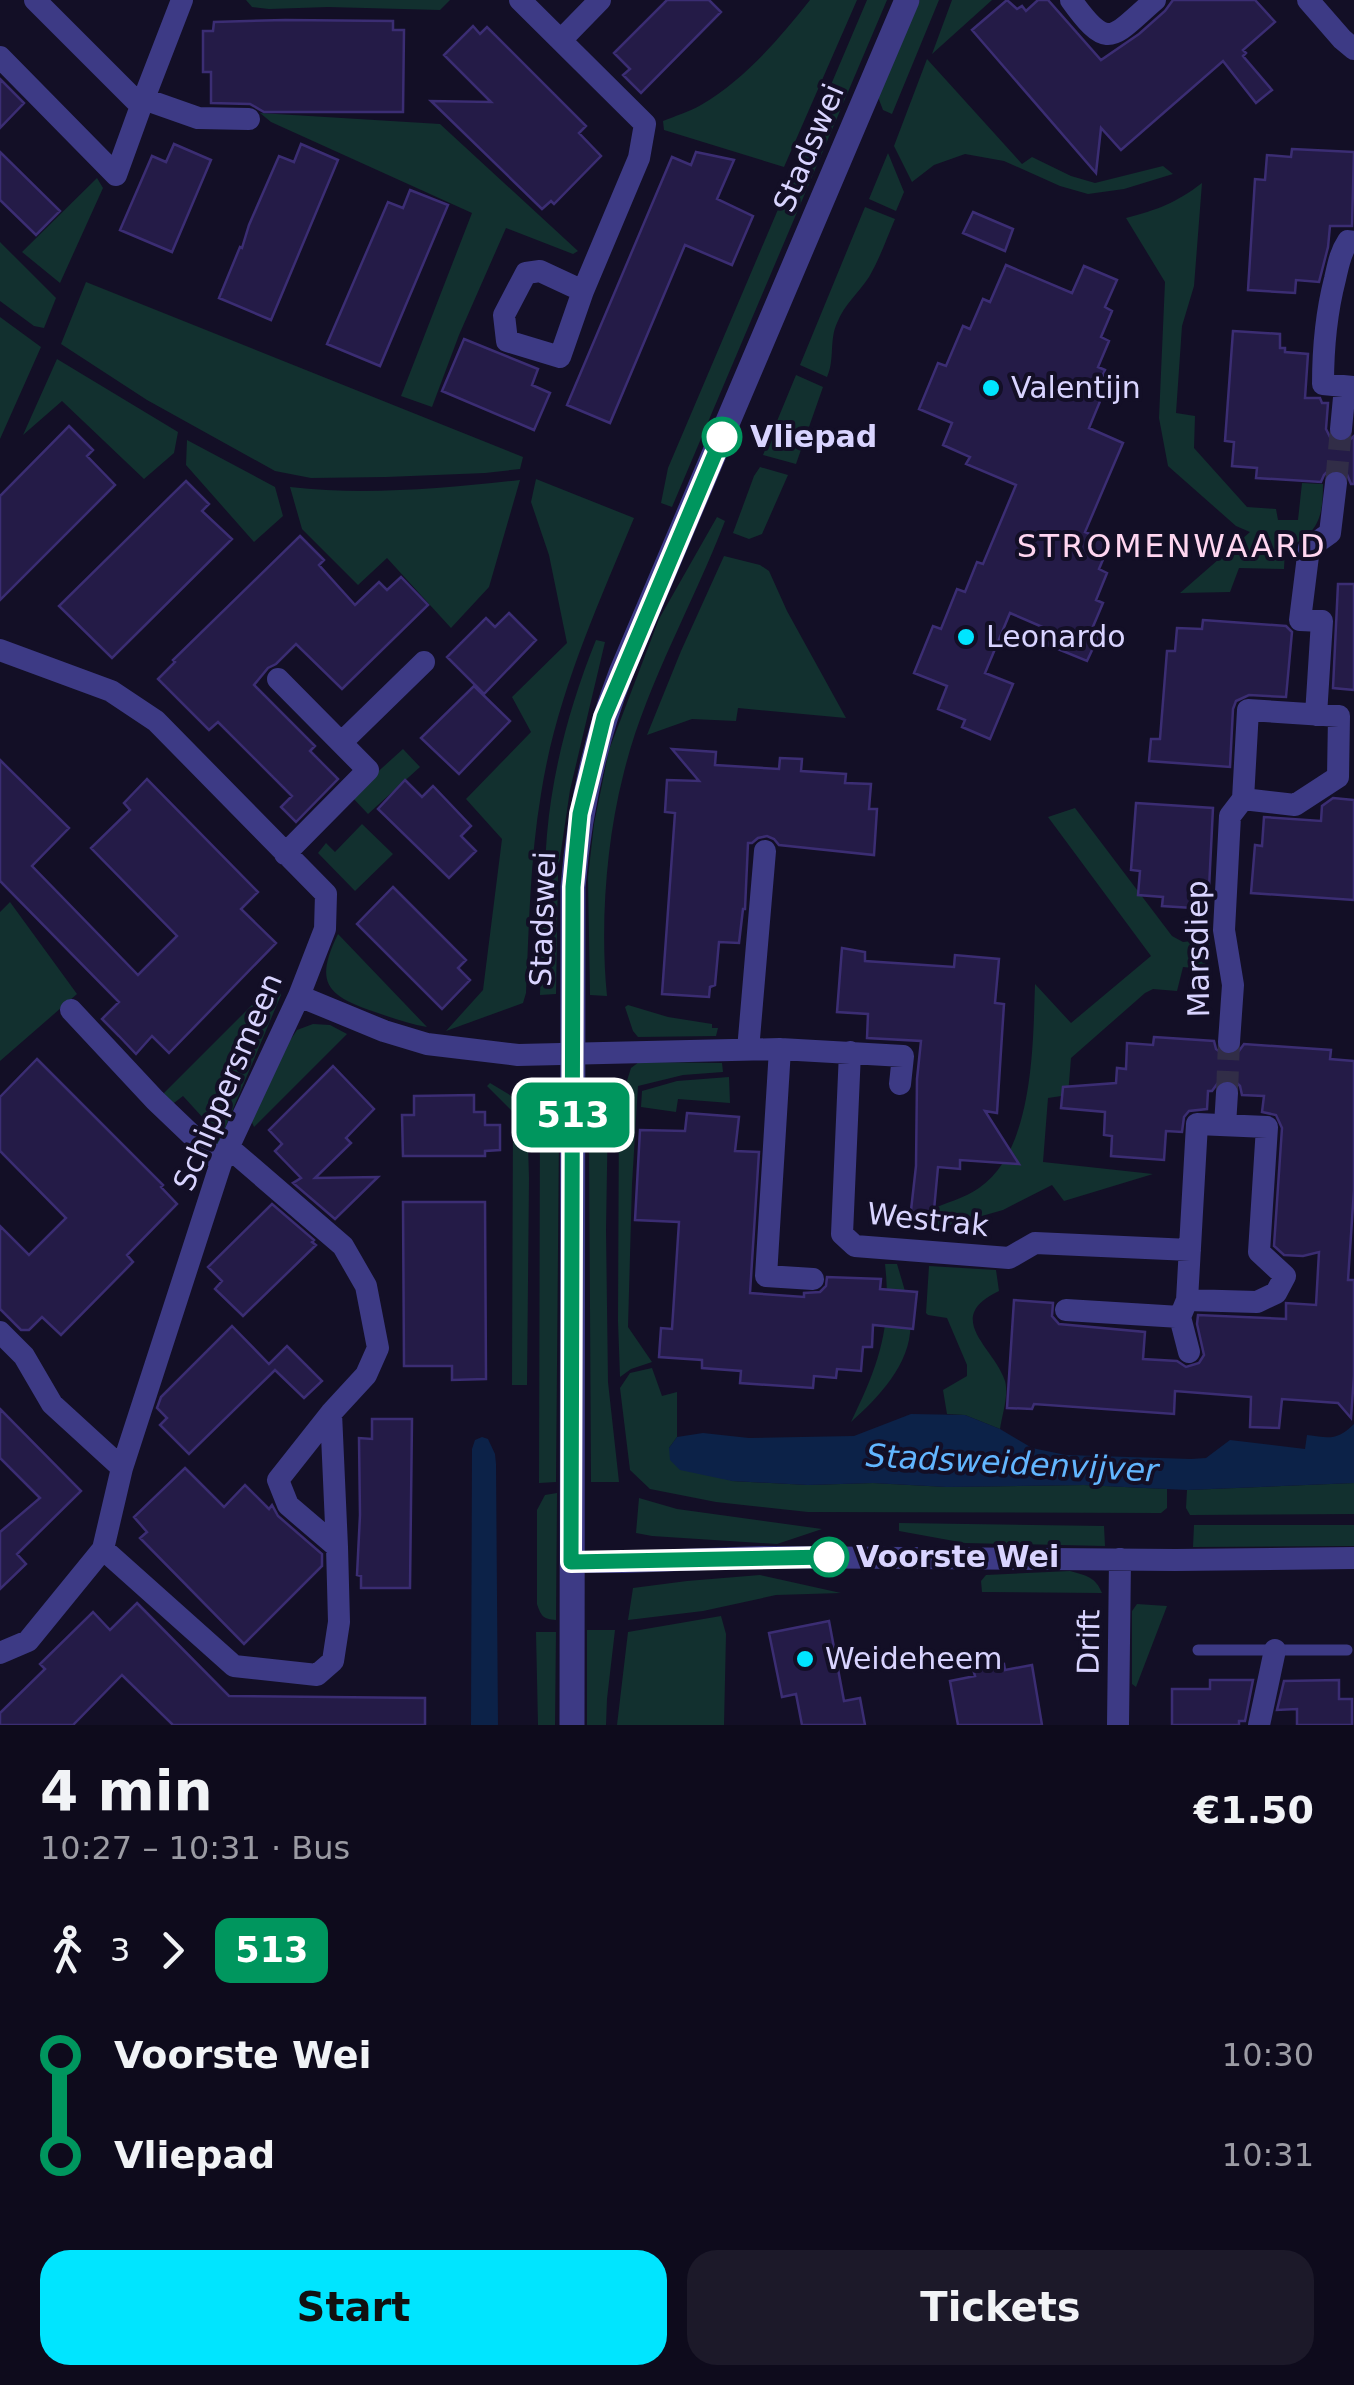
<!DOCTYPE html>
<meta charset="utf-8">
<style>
:root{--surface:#0e0b1c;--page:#1c1929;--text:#f1f3f6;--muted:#9b9ba3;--accent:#00e5ff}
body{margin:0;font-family:"DejaVu Sans",sans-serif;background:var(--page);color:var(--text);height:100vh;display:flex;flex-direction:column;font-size:38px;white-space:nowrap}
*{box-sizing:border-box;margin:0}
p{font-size:32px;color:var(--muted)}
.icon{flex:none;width:55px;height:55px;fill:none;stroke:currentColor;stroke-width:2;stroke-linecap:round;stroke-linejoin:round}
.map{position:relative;height:1725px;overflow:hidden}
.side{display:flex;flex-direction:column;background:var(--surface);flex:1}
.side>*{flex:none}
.badge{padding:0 20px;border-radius:15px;font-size:35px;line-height:65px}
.map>.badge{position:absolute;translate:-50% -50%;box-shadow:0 0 0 5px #fff}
.legs{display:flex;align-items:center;gap:15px;height:110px;padding:0 40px;font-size:32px}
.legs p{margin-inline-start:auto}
.overview{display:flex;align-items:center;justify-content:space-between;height:170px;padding:0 40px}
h1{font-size:55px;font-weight:800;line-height:75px}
.button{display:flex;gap:20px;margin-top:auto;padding:20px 40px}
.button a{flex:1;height:115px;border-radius:30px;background:var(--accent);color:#111;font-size:40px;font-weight:800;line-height:115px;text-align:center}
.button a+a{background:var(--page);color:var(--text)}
ul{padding:0 40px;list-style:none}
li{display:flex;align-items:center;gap:35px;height:100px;font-size:38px}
li i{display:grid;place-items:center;width:15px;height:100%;margin:0 12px;background:currentColor}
li i::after{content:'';width:25px;height:25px;margin:-12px;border:8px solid;border-radius:50%;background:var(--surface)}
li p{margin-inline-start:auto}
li:first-child i{background:linear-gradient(#0000 50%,currentColor 0)}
li:last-child i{background:linear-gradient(currentColor 50%,#0000 0)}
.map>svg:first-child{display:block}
.green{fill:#12302f}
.water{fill:#0c2248}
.building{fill:#241b47;stroke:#3b2d73;stroke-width:2.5}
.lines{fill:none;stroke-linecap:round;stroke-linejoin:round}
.minor-tunnel{stroke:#312d47;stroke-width:22;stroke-dasharray:22 11;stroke-linecap:butt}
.service{stroke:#3d3a85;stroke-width:11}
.minor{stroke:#3d3a85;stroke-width:22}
.tertiary{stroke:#3d3a85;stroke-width:25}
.line-1-casing{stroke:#fff;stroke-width:22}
.line-1{stroke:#00965e;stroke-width:15}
.poi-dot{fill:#00e5ff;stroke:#130f26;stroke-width:4}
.stop-1-dot{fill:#fff;stroke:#00965e;stroke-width:5}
.labels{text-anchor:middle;stroke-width:8;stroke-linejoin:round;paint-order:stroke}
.street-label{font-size:30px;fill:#d9d4ff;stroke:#130f26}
.poi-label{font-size:30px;fill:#d9d4ff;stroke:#130f26;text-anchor:start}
.stop-label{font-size:30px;font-weight:bold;fill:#d9d4ff;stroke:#130f26;text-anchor:start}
.neighbourhood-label{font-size:32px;letter-spacing:2.5px;fill:#ffd6f0;stroke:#130f26}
.water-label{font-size:32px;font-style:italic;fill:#62b6ff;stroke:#130f26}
</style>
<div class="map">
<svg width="1354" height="1725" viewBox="0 0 1354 1725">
<rect width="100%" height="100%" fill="#130f26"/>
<path class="green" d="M246 0H450L440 10 328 7 269 9 252 7Z
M810 0H857L784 167 664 130 663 121C675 116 689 112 701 105 745 79 779 39 810 0Z
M867 0H887L672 507 661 503 668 468Z
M920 0H939L892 114 883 110 878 97Z
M952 0H992L932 54Z
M927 59 1022 164 1032 157 1071 176 1095 183 1163 166 1173 174 1124 189 1088 194 1060 186 1004 161 965 154 934 165 912 182 894 146Z
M260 113 440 124 578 251 573 254 506 228 459 335 432 407 401 396 472 213 271 122Z
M888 153 904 192 896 211 869 199Z
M97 178 103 188 60 283 22 252Z
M1202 183 1194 286 1182 326 1176 413 1195 416 1194 448 1247 507 1276 509 1278 520H1298L1302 483 1323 484C1323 518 1318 535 1285 548L1284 569 1239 568 1230 592 1180 593 1250 532 1236 526 1168 466 1159 418 1165 282 1126 218C1157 210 1176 203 1202 183Z
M865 207 895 219C887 238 879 260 869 277 858 294 845 303 837 323 829 340 835 360 827 377L800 365Z
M0 242 56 298 44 328 34 326 0 301Z
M86 282 523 457 520 469 485 473 386 477 311 478 275 471 147 400 61 344Z
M0 317 41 347 0 439Z
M57 359 178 432 174 453 144 479 62 401 23 435Z
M796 375 823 387 796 464 763 455Z
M187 440 275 487 283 516 254 542 186 465Z
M760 467 788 475 762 534 749 539 733 533 754 476Z
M536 479 634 518C597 607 556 697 541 794 530 859 529 927 526 993L523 1003 446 1031 483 990 502 839 466 799 531 732 512 697 567 643 549 555 531 502Z
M520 480 489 587 451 628 387 558 358 585 302 529 290 487C367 496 444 488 520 480Z
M717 517 725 521C693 605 644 688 623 776 606 843 600 927 607 996L590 995 588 877 594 824 609 750 659 619Z
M724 556 760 565 769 571 787 611 846 718 738 708 736 721 692 719 647 735 681 651Z
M596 640 605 642 570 790 558 871 556 994 540 995C542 942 543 887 547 834 553 767 571 702 596 640Z
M403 749 420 767 368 814 351 796Z
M1075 808 1172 936 1183 942 1211 939 1204 969 1183 967 1177 991 1153 989 1145 993 1071 1058 1068 1095 1048 1098 1043 1162 1153 1174 1064 1201 1052 1185 1003 1210 929 1231 930 1210C945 1203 965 1198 979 1188 1034 1151 1033 1043 1035 984L1071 1023 1151 956 1048 817Z
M362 824 393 854 355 891 318 853 326 843 335 852Z
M10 902 77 994 0 1061V912Z
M338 934 427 1027C408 1024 390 1017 372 1011 325 995 315 981 338 934Z
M273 984 280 990 281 995 217 1147 208 1137 215 1131 183 1096 161 1113 153 1104Z
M628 1005 668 1017 712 1024V1028H718L716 1036 638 1037 633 1031 625 1007Z
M313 1024 330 1025 347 1034 254 1127 251 1120 287 1045 297 1030Z
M639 1062 722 1063 723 1072 683 1075 638 1086 632 1184 628 1327 652 1362 631 1369 620 1377 618 1321 619 1106 631 1068Z
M729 1077 730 1103 678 1099 676 1112 641 1107 642 1091 677 1081Z
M490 1083 523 1103 527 1112 529 1178 527 1385H512L513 1112 487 1086Z
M591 1106 608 1109 606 1230 608 1382 619 1482H591L589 1133Z
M540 1107 555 1108 559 1133 556 1482 539 1483Z
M885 1264H897C902 1281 908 1299 910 1317 915 1360 880 1396 851 1422 879 1364 892 1328 885 1264Z
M929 1266 996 1270 999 1291C942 1318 994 1347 1005 1381 1009 1395 1002 1415 1000 1429L965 1415 947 1414 943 1390 967 1376V1365L947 1318 928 1315 926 1313Z
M652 1368 662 1396 677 1392V1437L669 1448 732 1481 808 1485 873 1483 947 1487 1084 1485 1167 1489V1508L1161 1513 808 1512 716 1502 650 1489 630 1470 620 1388 630 1373Z
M1354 1483V1514L1190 1515 1186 1508 1187 1490Z
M557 1493 556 1620C543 1619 541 1616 537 1604V1510L545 1495Z
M639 1498 677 1509 822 1529 777 1544 652 1536 636 1533Z
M899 1523 1104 1526 1105 1546 965 1543 899 1531Z
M1194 1525H1354V1546L1193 1547Z
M1070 1571C1085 1575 1096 1577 1102 1593L982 1592 981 1581 986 1575Z
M760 1575 841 1593 776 1595 703 1611 628 1620 633 1588 687 1581Z
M1137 1604 1167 1606 1136 1687 1132 1684V1611Z
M721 1616 726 1634 724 1725H617L628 1632Z
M587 1630H615L607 1699 606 1725H587Z
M536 1632H556L555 1725H538Z"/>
<path class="water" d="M911 1414 965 1415 1000 1429 1032 1448 1066 1455 1191 1459 1206 1458 1230 1440 1305 1449 1307 1435C1329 1438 1337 1441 1354 1424V1483L1187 1490 1084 1485 947 1487 873 1483 808 1485 732 1481 680 1470 670 1460 669 1448 677 1437 703 1433 749 1438 854 1436Z
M482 1437 488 1439 495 1454 496 1464 498 1725H471L472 1449 475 1440Z"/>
<path class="building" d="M667 0H709L721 12 641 93 623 75 630 69 614 53Z
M1007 0 1017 9 1022 6 1026 11 1038 0H1048L1101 60 1139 34 1165 11 1173 0H1255L1275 22 1243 50 1246 53 1243 56 1272 90 1256 103 1223 61 1121 150 1101 128 1096 173 972 30Z
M285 20 393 21V30H404L403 112H264L250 104 211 103V72H203V31H213L214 22Z
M473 26 480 34 487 27 586 126 579 133 601 156 554 204 551 201 542 209 431 101 491 102 444 55Z
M0 79 24 103 0 128Z
M174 144 211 160 172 252 120 230 152 156 166 162Z
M301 144 338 160 271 320 219 298 240 247 242 248 249 225 279 156 294 162Z
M1292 149 1354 152 1352 226H1330L1328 247 1319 282 1296 280 1295 293 1248 290 1255 179 1265 180 1267 155 1291 157Z
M0 152 60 211 36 235 0 200Z
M696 152 734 160 717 199 753 216 732 265 685 245 610 423 567 405 672 157 691 165Z
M410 190 448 205 380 366 327 344 388 202 403 208Z
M973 212 1013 229 1005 251 963 233Z
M1006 265 1072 293 1084 266 1117 280 1105 307 1112 311 1101 337 1109 341 1098 367 1105 370 1094 396 1101 399 1089 428 1123 443 1085 532 1110 543 1099 569 1107 573 1096 600 1103 603 1092 629 1100 633 1087 661 1048 645 1054 632 1010 613 985 673 1013 684 990 739 962 727 965 720 938 709 947 686 914 673 933 626 941 629 957 589 965 592 977 562 983 564 1016 485 966 464 970 457 943 445 952 423 919 409 938 363 946 366 963 326 970 329 983 299 990 302Z
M1233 331 1280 334V348H1285V352L1308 354 1305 398H1320L1322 403H1328L1326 429 1332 441 1339 444 1346 443 1354 436V484H1351L1346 472 1339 468 1329 470 1324 475 1321 482 1256 478 1257 468 1232 466 1234 442 1225 441Z
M464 339 538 369 532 385 550 393 534 430 442 391Z
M69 426 93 450 87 456 115 485 0 600V496Z
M186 481 209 504 202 511 232 539 112 658 59 606Z
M300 536 324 560 319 565 355 605 379 582 387 590 401 577 428 605 342 689 296 644 276 664 268 668 254 685 315 746 310 751 338 779 296 822 281 807 292 796 218 722 209 730 158 679 175 662 173 660Z
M1338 584H1354V690L1333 688Z
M509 613 536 640 484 694 447 657 486 618 495 627Z
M1203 620 1286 626 1292 632 1286 697 1249 695 1236 701 1233 709 1230 767 1149 761 1151 739H1160L1167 651H1175L1177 628 1202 629Z
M474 686 510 721 459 774 421 738Z
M672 749 716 752 715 765 779 769 780 758 802 759 801 771 846 774 845 783 871 784 869 809H877L874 855 779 845 774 839 767 836 758 838 752 843H748L745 909H743L739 943 719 942 715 985 710 987 709 997 662 994 675 813 665 812 667 780 699 781Z
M0 760 69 828 32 866 138 975 177 936 91 848 130 810 124 803 147 779 258 892 241 909 276 943 169 1053 152 1036 136 1054 119 1036 102 1019 119 1002 0 881Z
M405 780 422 797 433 786 471 826 461 836 476 851 449 878 378 809Z
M1333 798 1354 800V900L1251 893 1255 845 1262 846 1264 817 1321 821 1322 806Z
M1136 803 1213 808 1208 909 1162 906 1163 897 1138 895 1140 871 1131 870Z
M393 887 466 960 458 968 470 980 442 1009 357 924Z
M842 948 865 952V961L954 967 955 955 999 959 995 1003 1004 1004 997 1113 985 1111 1019 1164 960 1160V1169L938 1167 933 1221 910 1219 916 1166 917 1079 921 1041 867 1038 868 1014 837 1012Z
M1154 1037 1214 1041 1216 1049 1227 1057 1236 1055 1244 1044 1331 1050 1330 1059 1354 1061V1190L1348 1280H1354V1376L1351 1418 1338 1403 1282 1399 1279 1428 1250 1427 1251 1397 1175 1391 1174 1414 1034 1404 1032 1409 1007 1408 1014 1300 1053 1303 1052 1316 1059 1324 1145 1332 1143 1359 1177 1361 1186 1367 1199 1363 1204 1355 1197 1324 1198 1315 1286 1319V1303L1316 1305 1319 1252 1303 1256 1284 1255 1274 1246 1282 1128 1276 1115 1262 1112 1264 1096 1242 1095 1240 1086 1234 1080 1227 1078 1220 1080 1212 1091H1208L1207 1109 1189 1111 1184 1117 1182 1132 1166 1131 1164 1160 1111 1156 1112 1136 1104 1135 1105 1112 1061 1108 1063 1087 1116 1083 1117 1068 1126 1069 1127 1043 1153 1045Z
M37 1059 163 1185 161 1187 177 1204 127 1255 133 1262 61 1335 42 1317 29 1330H21L0 1309V1226L29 1255 66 1218 0 1151V1097Z
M333 1066 374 1109 346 1138 351 1143 315 1178 378 1177 335 1219 293 1183 301 1178 275 1151 282 1144 269 1130Z
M474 1095V1112H485V1125H500V1150L485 1151V1156H403L402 1115H414V1096Z
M687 1113 739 1117 735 1151 759 1152 750 1293 804 1297V1293L820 1292 826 1286 827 1277 881 1279 880 1289 917 1292 913 1329 873 1325 872 1347H863L861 1371 837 1369 836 1378 814 1376 813 1388 740 1383 741 1371 702 1368V1360L659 1357 661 1328 672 1329 679 1222 635 1220 640 1130 685 1131Z
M403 1202H485L486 1379 452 1380V1366H404Z
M272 1204 314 1240 312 1242 316 1245 243 1316 215 1289 222 1281 208 1267Z
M232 1326 269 1364 287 1346 322 1381 304 1398 275 1370 189 1454 160 1425 167 1418 157 1408 161 1397Z
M0 1409 81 1491 17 1554 26 1564 0 1589V1532L40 1498 0 1458Z
M372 1419H412L410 1588H361V1576L357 1575 360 1515 359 1438 372 1439Z
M185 1468 224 1507 245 1485 269 1509 272 1505 278 1516 322 1554V1566L244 1644 140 1538 147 1532 134 1517Z
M137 1603 229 1696 425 1698V1725H173L122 1675 73 1725H0V1713L45 1669 40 1664 93 1612 110 1630Z
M829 1621 844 1701 860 1698 865 1725H802L796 1694 782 1697 769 1633Z
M1004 1664 1005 1670 1032 1665 1042 1725H958L950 1681 975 1676 973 1669Z
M1210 1680H1253L1245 1721H1239V1725H1172V1689H1210Z
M1339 1680V1699H1352V1725H1297V1709L1277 1710 1284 1681Z"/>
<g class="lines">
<path class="minor-tunnel" d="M1336 483 1341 429
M1227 1093 1229 1042"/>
<path class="service" d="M1198 1650H1347"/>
<path class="minor" d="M35 0 141 106 182 0
M520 0 645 124 639 158 583 291 560 357 507 341 504 315 526 273 540 271 583 291
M1071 0C1109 53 1112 37 1155 0
M1308 0 1342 39 1354 49
M561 40 600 0
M0 57 116 175 141 106
M144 99 198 118 249 119
M1354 242 1348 241C1340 253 1338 266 1335 279 1326 314 1323 347 1323 384L1354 387
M1341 429 1345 387
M0 650 111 691 156 721 326 894 325 929 299 996 221 1163 122 1468 103 1549 28 1641 0 1653
M278 679 368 770 285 854
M1248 710 1339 716 1338 777 1295 805 1243 799Z
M1316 715 1322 621 1300 620 1309 548 1330 533 1336 483
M342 742 424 662
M299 996 384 1031 427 1044 518 1055 780 1049 903 1056 900 1084
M71 1010 155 1100 221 1163
M1229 1042 1233 985 1224 930 1230 816 1243 799
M780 1049 766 1276 813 1279
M748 1050 765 851
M850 1052 842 1234 855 1246 1009 1258 1035 1243 1190 1250
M1197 1124 1267 1127 1259 1252 1285 1276 1276 1293 1257 1302 1187 1300Z
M1225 1125 1227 1093
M228 1147 343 1246 366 1286 378 1348 366 1375 331 1413 278 1480 288 1505 337 1547 331 1413
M1066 1310 1180 1317 1187 1300
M1180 1317 1189 1352
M0 1332 24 1356 52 1404 122 1468
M103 1549 234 1666 317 1675 333 1661 339 1622 337 1547
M571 1562H625L762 1557 1175 1560 1354 1558
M1118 1725 1120 1559
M1259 1725 1275 1650"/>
<path class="tertiary" d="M572 1725 573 887C579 812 594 743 621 673L907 0"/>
</g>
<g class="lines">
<defs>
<path id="line-1" d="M722 437 604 717 580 814 573 887 571 1562 829 1557"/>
</defs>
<use href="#line-1" class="line-1-casing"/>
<use href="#line-1" class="line-1"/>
</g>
<g class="poi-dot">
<circle cx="991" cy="388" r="10"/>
<circle cx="966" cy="637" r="10"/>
<circle cx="805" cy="1659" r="10"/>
</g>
<g class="stop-1-dot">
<circle cx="722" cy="437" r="18"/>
<circle cx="829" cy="1557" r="18"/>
</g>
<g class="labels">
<g class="street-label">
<text transform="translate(809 148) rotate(-67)" y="10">Stadswei</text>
<text transform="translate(543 919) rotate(-88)" y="10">Stadswei</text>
<text transform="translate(1198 949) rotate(-91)" y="10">Marsdiep</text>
<text transform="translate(228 1082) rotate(-67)" y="10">Schippersmeen</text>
<text transform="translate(928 1220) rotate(6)" y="10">Westrak</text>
<text transform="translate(1089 1642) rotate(-89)" y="10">Drift</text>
</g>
<g class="poi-label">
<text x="1011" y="398">Valentijn</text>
<text x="986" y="647">Leonardo</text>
<text x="825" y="1669">Weideheem</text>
</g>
<g class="stop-label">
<text x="750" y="447">Vliepad</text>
<text x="856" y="1567">Voorste Wei</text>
</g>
<g class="neighbourhood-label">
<text x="1172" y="557">STROMENWAARD</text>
</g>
<g class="water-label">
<text transform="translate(1012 1463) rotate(3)" y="11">Stadsweidenvijver</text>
</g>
</g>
</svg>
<b class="badge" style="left:573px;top:1115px;background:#00965e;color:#fff">513</b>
</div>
<section class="side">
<div class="overview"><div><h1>4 min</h1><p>10:27 – 10:31 · Bus</p></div><b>€1.50</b></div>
<div class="legs"><svg class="icon" aria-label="walk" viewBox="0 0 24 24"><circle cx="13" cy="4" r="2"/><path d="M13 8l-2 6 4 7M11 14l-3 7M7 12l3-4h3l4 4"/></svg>3<svg class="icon" aria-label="forward" viewBox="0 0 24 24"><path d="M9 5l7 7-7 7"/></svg><b class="badge" style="background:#00965e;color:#fff">513</b></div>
<ul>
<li><i style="color:#00965e"></i><b>Voorste Wei</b><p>10:30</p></li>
<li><i style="color:#00965e"></i><b>Vliepad</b><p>10:31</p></li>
</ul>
<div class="button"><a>Start</a><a>Tickets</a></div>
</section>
